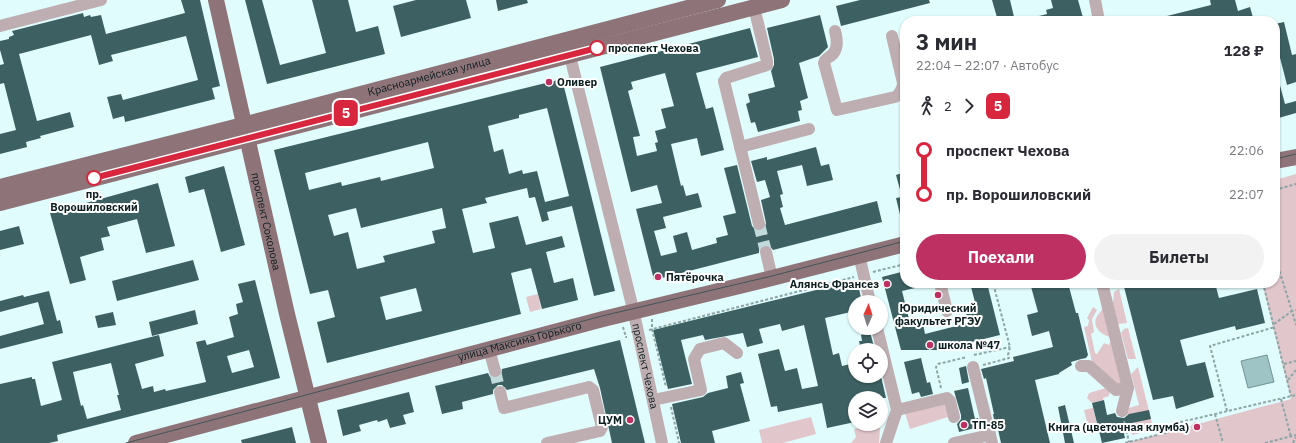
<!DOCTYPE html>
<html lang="ru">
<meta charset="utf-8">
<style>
:root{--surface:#fff;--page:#f2f2f3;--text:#2b2b33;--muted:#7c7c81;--accent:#be3061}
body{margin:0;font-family:"IBM Plex Sans",sans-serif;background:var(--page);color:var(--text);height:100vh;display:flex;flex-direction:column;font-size:15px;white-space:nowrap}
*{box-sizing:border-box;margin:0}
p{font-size:13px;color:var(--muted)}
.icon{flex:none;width:22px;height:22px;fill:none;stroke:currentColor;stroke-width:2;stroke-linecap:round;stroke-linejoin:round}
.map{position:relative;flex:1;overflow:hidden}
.drawer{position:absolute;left:900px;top:16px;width:380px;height:272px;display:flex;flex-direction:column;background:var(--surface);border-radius:16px;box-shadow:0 1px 3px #0004}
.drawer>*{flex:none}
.badge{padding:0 8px;border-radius:6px;font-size:14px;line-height:26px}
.needle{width:26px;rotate:3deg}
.fabs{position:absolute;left:848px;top:295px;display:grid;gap:8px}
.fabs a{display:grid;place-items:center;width:40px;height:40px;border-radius:50%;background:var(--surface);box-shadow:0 1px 3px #0004;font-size:20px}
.map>.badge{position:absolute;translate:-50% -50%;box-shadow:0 0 0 2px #fff}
.legs{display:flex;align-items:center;gap:6px;height:44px;padding:0 16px;font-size:13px}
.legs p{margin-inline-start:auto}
.headline{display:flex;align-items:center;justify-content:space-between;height:68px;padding:0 16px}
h1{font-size:22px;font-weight:700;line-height:30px}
.primary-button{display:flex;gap:8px;margin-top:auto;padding:8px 16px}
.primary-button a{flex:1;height:46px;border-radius:24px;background:var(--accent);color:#fff;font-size:16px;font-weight:700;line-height:46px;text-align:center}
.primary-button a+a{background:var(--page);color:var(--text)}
ul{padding:0 16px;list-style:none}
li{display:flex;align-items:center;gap:14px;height:44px;font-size:15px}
li i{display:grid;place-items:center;width:6px;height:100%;margin:0 5px;background:currentColor}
li i::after{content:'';width:10px;height:10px;margin:-5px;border:3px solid;border-radius:50%;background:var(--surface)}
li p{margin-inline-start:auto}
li:first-child i{background:linear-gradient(#0000 50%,currentColor 0)}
li:last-child i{background:linear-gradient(currentColor 50%,#0000 0)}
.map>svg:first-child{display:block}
.green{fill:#e1c6cb}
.water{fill:#9ec4c5;stroke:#729294}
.building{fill:#3d6062;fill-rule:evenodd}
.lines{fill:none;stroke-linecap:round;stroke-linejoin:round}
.minor-tunnel{stroke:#c1dbdc;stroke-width:12;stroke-dasharray:12 6;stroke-linecap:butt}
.path{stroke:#8da5a6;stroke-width:2;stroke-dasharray:3 2;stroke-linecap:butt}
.minor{stroke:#beaeb1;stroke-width:12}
.major{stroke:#8e7378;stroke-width:16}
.tram{stroke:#425657;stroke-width:1}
.line-1-casing{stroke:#fff;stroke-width:9}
.line-1{stroke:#d7263d;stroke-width:6}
.stop-1-dot{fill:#fff;stroke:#d7263d;stroke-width:2}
.poi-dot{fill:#be3061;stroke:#fff;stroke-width:1.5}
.labels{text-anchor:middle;stroke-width:4;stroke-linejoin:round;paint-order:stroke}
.stop-label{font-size:11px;font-weight:bold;fill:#0d1f20;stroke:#fff;text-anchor:start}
.street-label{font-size:11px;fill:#0d1f20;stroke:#fff}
.poi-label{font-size:11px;font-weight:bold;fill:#0d1f20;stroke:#fff;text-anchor:start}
</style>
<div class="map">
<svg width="1296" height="443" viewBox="0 0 1296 443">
<rect width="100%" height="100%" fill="#e1fcfd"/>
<path class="green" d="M1296 174V443H1125L1192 425 1195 421 1198 424 1291 399 1262 283H1275V180Z
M1119 289 1127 323 1118 324 1113 303 1114 292Z
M538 294 541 309 530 312 526 297Z
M1093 307 1097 310 1092 319 1094 332 1091 334 1095 353 1097 354 1104 343 1109 345 1110 342H1114L1123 380 1120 386 1092 362 1084 327 1088 326 1089 320 1087 318Z
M1104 307 1113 338C1104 336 1092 329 1096 318 1098 314 1102 310 1104 307Z
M1128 328 1136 359H1128L1121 333 1124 329Z
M1138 367 1153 427 1149 431 1132 435 1126 409 1139 405 1131 374Z
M1106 388 1110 391 1109 396 1103 398V400L1092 403 1087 398 1089 393Z
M944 402 948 417 910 429 905 413Z
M1093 408 1098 428 1080 432 1079 428 1088 426 1084 410Z
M811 417 816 434 783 443H762L759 430Z
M873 425 874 428H880L879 443H851L856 437 854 429Z"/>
<path class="water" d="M1267 355 1274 382 1248 388 1241 361Z"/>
<path class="building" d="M181 0H200L220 86 212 88 215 99 125 122 124 116 113 119 107 97 121 94 123 100 198 80 186 36 111 55 113 61 99 65 91 35 19 54 37 121 70 112 74 127 40 136 41 138 26 142 27 147 0 154V134L16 130 4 83 0 84V65L4 64 0 50V41L9 39V37L14 35 12 31 83 13 84 17 90 15 91 17 101 15 106 34 185 13Z
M245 0H262L280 65 326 53 312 0H348L356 32 378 26 385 54 267 84Z
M416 0H466L471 18 401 37 393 6Z
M496 0H527L528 3 498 11Z
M860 0H929L930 3 841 26 836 6Z
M992 0H1010L1015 21H998Z
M1051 0H1078L1084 21H1031V18L1047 14 1046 10 1053 8Z
M1210 0H1235L1238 11 1250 7 1254 21H1159V18L1211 5Z
M820 15 828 47 819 56 799 63 808 98 800 101 802 110 798 111 800 121 758 132 755 122 751 123 746 104 750 102 748 94 775 87 771 71 774 65V59L767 28Z
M1284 22 1292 55 1296 54V82L1287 85 1275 38V24Z
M750 28 758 57 696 73 706 109 713 107 724 150 701 156 697 138 671 144 681 186 683 185 686 196 698 193 702 207 663 217 666 228 654 231 661 256 677 252 673 236 687 232 692 250 717 243 716 238 728 235 723 216 736 213 724 168 737 165 752 226 757 231 764 230 766 223 761 200 770 197 765 180 757 182 751 161 767 157V160L816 147 821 166 829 164 833 180 807 186 802 165 777 171 783 194 780 195 783 207 780 208 785 225 877 201 882 222 773 250 769 245H764L759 249V253L654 280 636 209 662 203 657 185 631 192 600 67ZM665 73 674 106 661 109 666 128 655 131 658 142 655 143 657 151 637 156 633 137 640 136 628 91 633 89 631 82Z
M1278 78 1285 104 1296 101V113L1275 119V79Z
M562 79 615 291 594 296 572 206 547 212 549 220 542 222 535 197 529 198 527 188 485 198 487 203 462 209 473 253 495 248 489 223 518 216 526 245 562 236 565 247 546 252 554 283 573 278 578 300 542 309 531 268 511 273 521 314 327 363 317 322 335 317 328 290 310 294 274 150ZM547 108 569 196 545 202 537 171 523 174 522 170 509 174 503 149 494 152 488 126 519 118V115ZM428 142 434 168 381 181 380 177 342 186 341 182 309 190 305 173ZM356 208 361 228 442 208 446 228 432 231 435 243 383 256 385 262 357 269 348 232 334 236 328 215ZM416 288 422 311 386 320 380 297Z
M224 166 245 245 221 252 204 189 189 193 185 177Z
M905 172V223H902L896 198 902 197 896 175Z
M158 183 175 246 146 253 137 219 107 227 110 236 101 238 104 250 80 257 86 280 70 284 50 213Z
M19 226 24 244 0 250V231Z
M193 260 199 280 117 301 112 281Z
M905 271V283H923L924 286 902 291 911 327 923 324 925 334 968 323 966 313 977 310 970 283H987L1000 335 939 350H901L882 277Z
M255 280 280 378 57 435 58 441 49 443H0V384L32 377V379H35L41 406 62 400 52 362 159 335 164 356 135 364 142 389 153 386 154 392 165 389 166 391 206 382 196 342 205 340 207 345 234 337 229 317 238 314 236 304 243 302 238 284ZM249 350 254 367 232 373 227 356ZM111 363 119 395H117L121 410 87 419 83 405 81 406 73 372Z
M857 280 862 302H855V311L825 318 833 355 839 353 842 366 855 363V376H881L886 398H855V422L827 428 822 403 778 412 777 406 771 407 758 354 779 349 785 371 797 368 802 389 818 386 804 325 782 331 780 324 759 329 763 343 747 347 743 333 705 340 703 335 681 340 692 384 668 389 653 330Z
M1030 283H1068L1076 313H1078L1088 355 1086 358 1081 359 1071 362 1072 365 1059 373V374L1035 380 1050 443H1001L997 425H995L993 414H994L986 378 984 379 981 369 1014 361 1013 357 1053 347 1049 331 1032 336 1027 315 1038 312Z
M1123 283H1215L1219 298 1257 289 1265 323 1236 330 1235 326 1180 340 1187 366 1205 362 1214 397 1176 409 1173 396 1153 400Z
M49 291 57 321 60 320 63 333 0 349V336L44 324 38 302 0 312V301L23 295 24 297Z
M195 310 198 324 152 336 149 322Z
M113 312 116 325 98 328 95 316Z
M870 332 875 350H861L859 341H862L861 335Z
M620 340 645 443H612L600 388 594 369 507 390 502 385H498L493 390V394L462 402 463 409 442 414 435 386 488 373 490 377 497 378 501 376 502 369Z
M921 358 927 383 930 382 933 394 921 397 919 392 912 394 904 362Z
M966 366 969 382 962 384 959 368Z
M741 372 744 383 740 384 750 421 712 431 715 443H681L672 404 703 397 708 393 728 388 726 376Z
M968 388 975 419 978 418 981 428 979 429V427L959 432 957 424 961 419V415L954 391Z
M409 392 414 412 403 415 406 424 390 428 387 419 378 422 377 420 359 425 361 431 343 436 337 410Z
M1104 400 1107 415 1115 413 1117 417 1124 418 1129 414 1149 410 1151 419 1122 425 1125 438 1102 443 1092 403Z
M1065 405 1074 443H1065L1058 407Z
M292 427 296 443H242L241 440Z"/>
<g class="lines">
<path class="minor-tunnel" d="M759 224 766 252
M495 371 500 392"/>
<path class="path" d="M1275 190 1296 184
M1275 257 1292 311 1296 310
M873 272 905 264
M1263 283 1291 396
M652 319V329L666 387
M1274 324 1292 311 1296 325
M623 327 626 337H627
M649 330 854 277
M974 355 1010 347
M1284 364 1296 361
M983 365 1009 358 1008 355 1010 347 993 283
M1288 380 1296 370
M941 388 936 367 938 364 967 357
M1281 399 1291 437
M671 407 679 443
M1227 411 1210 346 1275 327
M1215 414 1223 443
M1124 421 1129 442
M1125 443 1182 429 1181 422 1296 395
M1265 443 1296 435
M1293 443 1296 437"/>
<g class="minor">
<path d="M1095 0 1099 21"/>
<path d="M754 7 767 61V65L726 78 724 81 759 224"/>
<path d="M0 26 101 0"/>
<path d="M835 31C837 38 838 48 833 54 829 58 825 58 824 63L837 110 895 97C899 95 903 88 903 83L892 36"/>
<path id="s1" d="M570 56 633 309 662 443"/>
<path d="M740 147 809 129"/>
<path d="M766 252 772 278"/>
<path d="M859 255 870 302"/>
<path d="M940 283 947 311"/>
<path d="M1102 283 1128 388 1122 411"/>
<path d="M877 328 897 410 886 443"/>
<path d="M489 349 495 371"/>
<path d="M1081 366H1089L1116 390 1128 388"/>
<path d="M973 367 990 435"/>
<path d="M500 392 504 408 589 387 593 390 602 427 600 431 547 443"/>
<path d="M653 400 701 390 694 359 700 349 724 343 737 353"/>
<path d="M897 410 947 398 950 401 954 417"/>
<path d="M954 443 990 435 992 443"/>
</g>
<g class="major">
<path id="s2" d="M216 0 287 314 319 443"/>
<path d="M1275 161 1296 157"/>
<path id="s3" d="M0 187 243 125 718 0"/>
<path d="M0 203 782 0"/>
<path id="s4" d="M136 443 603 319 772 278 905 244"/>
</g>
<path class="tram" d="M1275 159 1296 154
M126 443 602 316 772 276 905 241"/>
</g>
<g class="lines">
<defs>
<path id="line-1" d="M94 178 597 48"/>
</defs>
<use href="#line-1" class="line-1-casing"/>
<use href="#line-1" class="line-1"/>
</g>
<g class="stop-1-dot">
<circle cx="597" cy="48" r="7"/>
<circle cx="94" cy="178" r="7"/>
</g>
<g class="poi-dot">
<circle cx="549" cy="82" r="4"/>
<circle cx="658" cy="277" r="4"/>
<circle cx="887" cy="284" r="4"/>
<circle cx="938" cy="295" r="4"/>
<circle cx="930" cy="345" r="4"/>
<circle cx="630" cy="420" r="4"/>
<circle cx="964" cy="425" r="4"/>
<circle cx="1197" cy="427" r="4"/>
</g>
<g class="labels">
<g class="stop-label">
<text x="608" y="52">проспект Чехова</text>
<text x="94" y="198" text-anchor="middle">пр.<tspan x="94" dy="13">Ворошиловский</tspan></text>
</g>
<g class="street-label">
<text dy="4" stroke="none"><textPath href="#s3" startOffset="443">Красноармейская улица</textPath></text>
<text dy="4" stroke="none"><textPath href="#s2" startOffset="227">проспект Соколова</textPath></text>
<text dy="4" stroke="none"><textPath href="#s4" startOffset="397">улица Максима Горького</textPath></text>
<text dy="4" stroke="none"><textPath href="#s1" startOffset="319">проспект Чехова</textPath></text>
</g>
<g class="poi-label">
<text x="557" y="86">Оливер</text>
<text x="666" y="281">Пятёрочка</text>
<text x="879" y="288" text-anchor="end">Алянсь Франсез</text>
<text x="938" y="312" text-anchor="middle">Юридический<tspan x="938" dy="13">факультет РГЭУ</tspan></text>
<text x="938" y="349">школа №47</text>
<text x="622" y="424" text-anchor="end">ЦУМ</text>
<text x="972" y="429">ТП-85</text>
<text x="1189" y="431" text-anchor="end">Книга (цветочная клумба)</text>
</g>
</g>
</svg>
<div class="fabs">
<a><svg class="needle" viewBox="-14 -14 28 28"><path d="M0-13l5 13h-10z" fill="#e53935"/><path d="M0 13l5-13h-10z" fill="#7c7c81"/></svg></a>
<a><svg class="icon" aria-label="locate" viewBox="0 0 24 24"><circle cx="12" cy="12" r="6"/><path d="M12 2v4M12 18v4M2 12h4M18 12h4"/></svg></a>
<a><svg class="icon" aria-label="layers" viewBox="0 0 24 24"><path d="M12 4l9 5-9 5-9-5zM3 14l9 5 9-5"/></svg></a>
</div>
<b class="badge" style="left:346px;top:113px;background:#d7263d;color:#fff">5</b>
<section class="drawer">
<div class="headline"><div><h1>3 мин</h1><p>22:04 – 22:07 · Автобус</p></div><b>128 ₽</b></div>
<div class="legs"><svg class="icon" aria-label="walk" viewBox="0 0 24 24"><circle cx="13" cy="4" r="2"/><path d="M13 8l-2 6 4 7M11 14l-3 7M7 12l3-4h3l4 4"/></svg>2<svg class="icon" aria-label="forward" viewBox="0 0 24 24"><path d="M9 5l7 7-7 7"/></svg><b class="badge" style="background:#d7263d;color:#fff">5</b></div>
<ul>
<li><i style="color:#d7263d"></i><b>проспект Чехова</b><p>22:06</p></li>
<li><i style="color:#d7263d"></i><b>пр. Ворошиловский</b><p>22:07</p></li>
</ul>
<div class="primary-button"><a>Поехали</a><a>Билеты</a></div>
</section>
</div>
